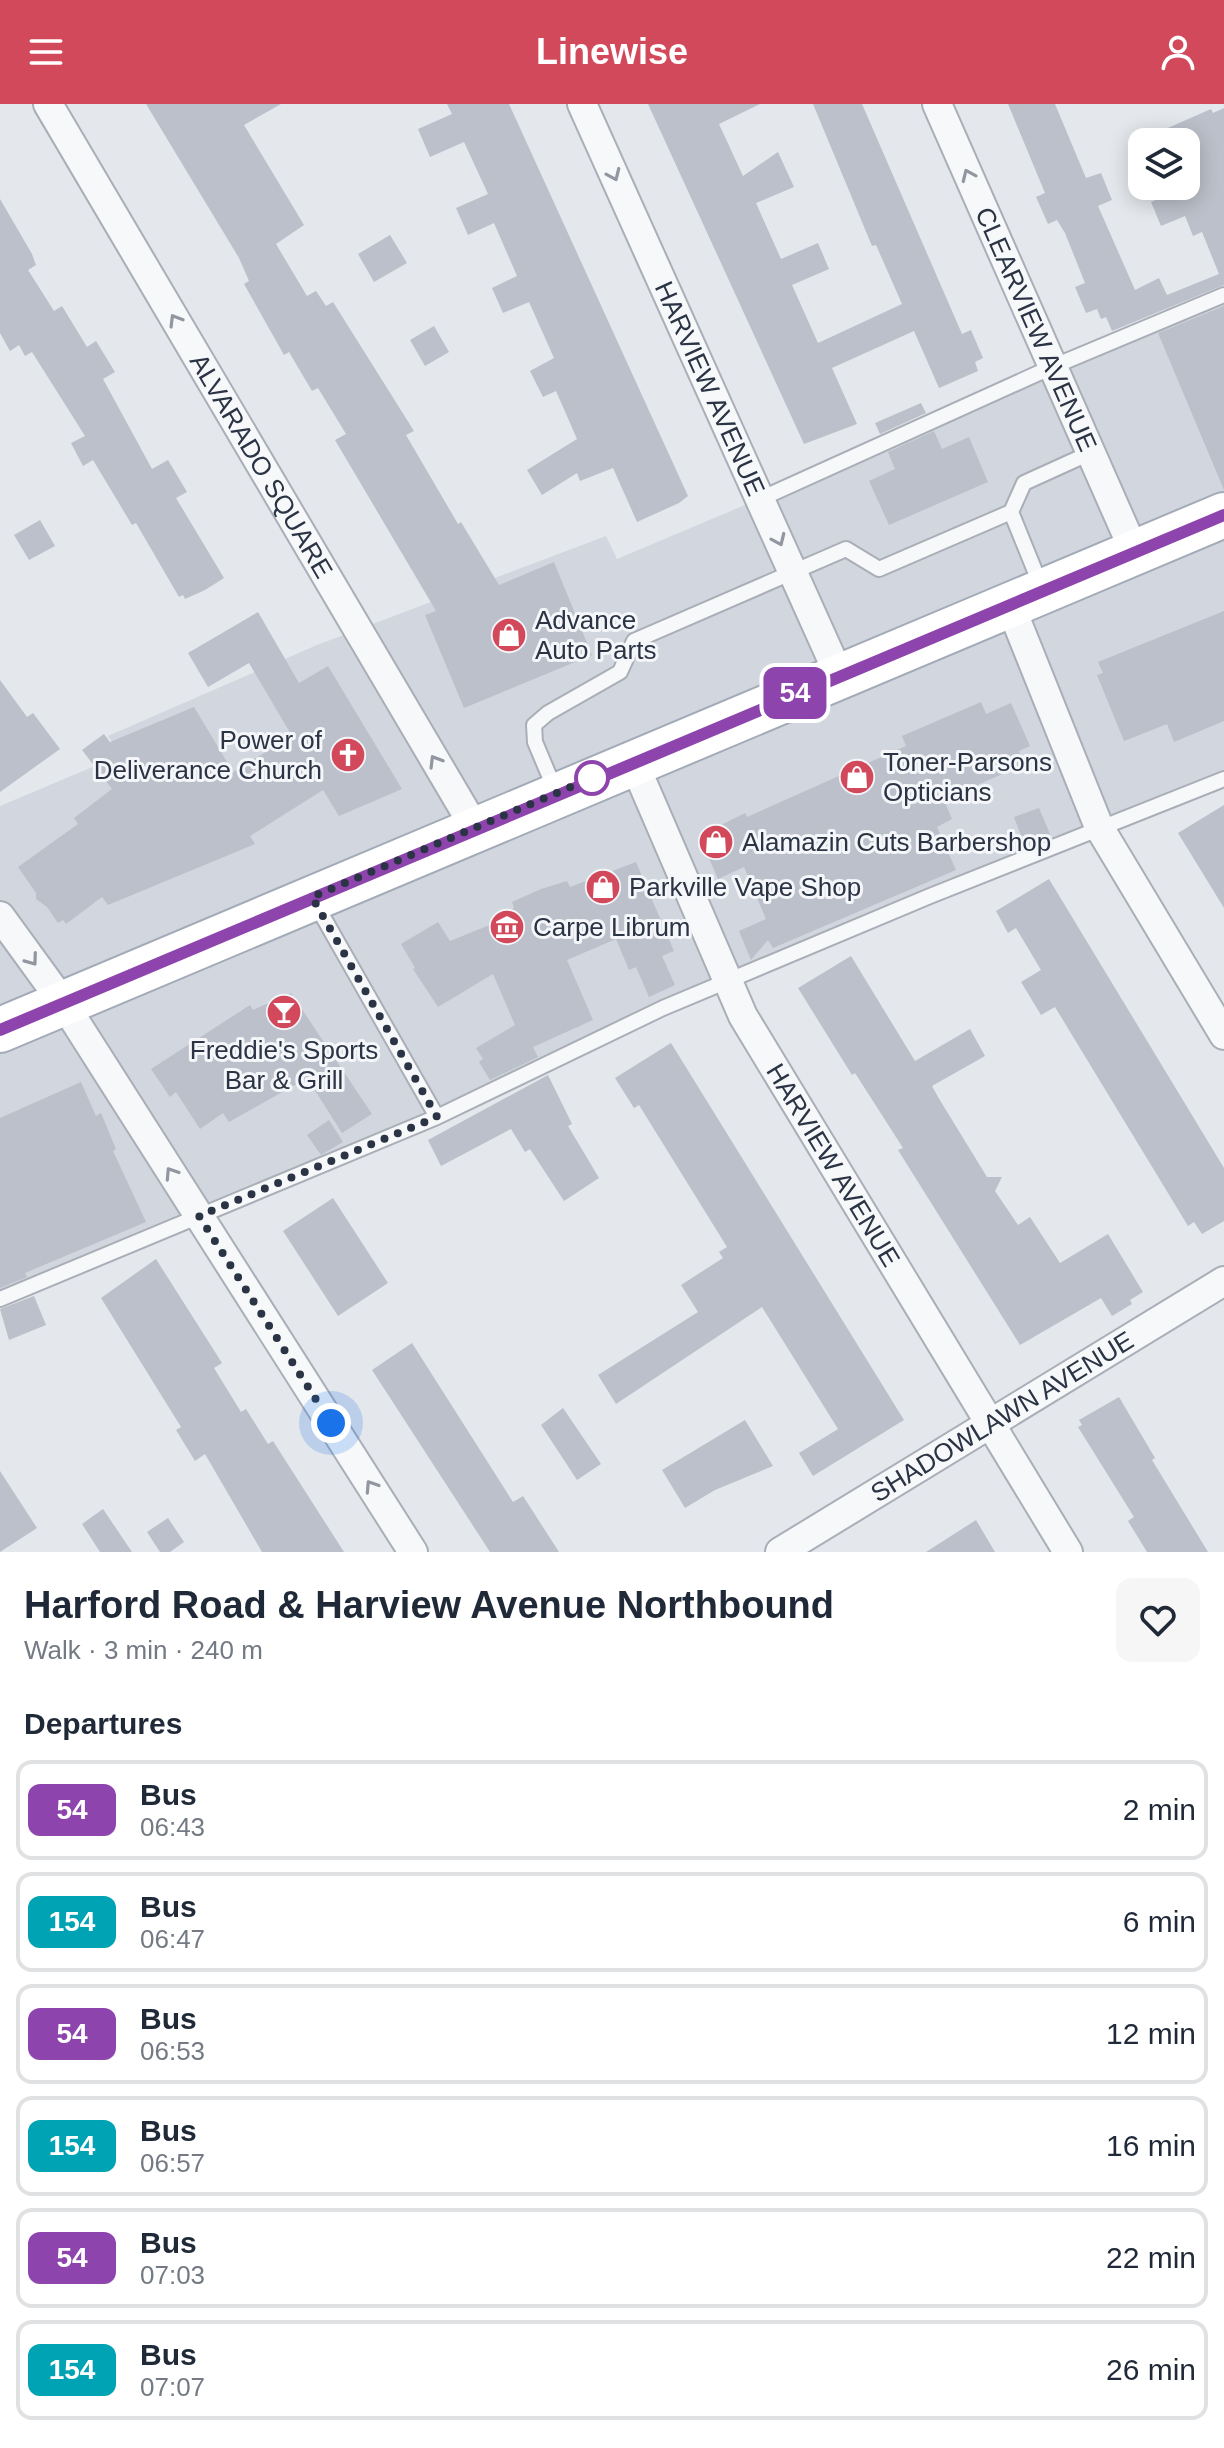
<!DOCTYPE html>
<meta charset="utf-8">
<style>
:root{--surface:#fff;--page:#f6f6f7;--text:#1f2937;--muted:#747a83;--line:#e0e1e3;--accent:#d1495b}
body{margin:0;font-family:Helvetica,sans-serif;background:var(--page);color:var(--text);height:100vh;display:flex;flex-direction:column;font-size:30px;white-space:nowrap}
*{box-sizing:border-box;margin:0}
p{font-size:26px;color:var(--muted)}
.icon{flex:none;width:44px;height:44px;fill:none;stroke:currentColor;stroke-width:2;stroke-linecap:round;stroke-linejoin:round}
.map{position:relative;height:1448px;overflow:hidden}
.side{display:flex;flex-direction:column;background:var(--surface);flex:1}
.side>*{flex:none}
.badge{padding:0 16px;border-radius:12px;font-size:28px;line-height:52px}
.tools{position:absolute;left:1128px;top:24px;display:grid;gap:16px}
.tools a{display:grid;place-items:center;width:72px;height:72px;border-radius:16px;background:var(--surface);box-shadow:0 4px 20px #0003;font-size:40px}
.you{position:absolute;width:40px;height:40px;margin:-20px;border:6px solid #fff;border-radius:50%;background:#1a73e8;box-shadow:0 0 0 12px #1a73e833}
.map>.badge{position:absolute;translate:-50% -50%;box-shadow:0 0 0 4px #fff}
h2{padding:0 24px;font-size:30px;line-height:72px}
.round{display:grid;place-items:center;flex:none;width:84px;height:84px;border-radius:16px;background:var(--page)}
.overview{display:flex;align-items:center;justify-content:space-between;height:136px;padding:0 24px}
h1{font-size:38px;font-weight:800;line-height:60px}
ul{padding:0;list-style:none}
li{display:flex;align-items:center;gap:24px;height:100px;margin:0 16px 12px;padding:0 8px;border:4px solid var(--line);border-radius:16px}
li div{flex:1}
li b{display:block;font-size:30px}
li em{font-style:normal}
li .badge{min-width:88px;font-weight:700;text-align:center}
header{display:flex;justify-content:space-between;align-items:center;height:104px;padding:0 24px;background:var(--accent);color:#fff;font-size:36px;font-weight:800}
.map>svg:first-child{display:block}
.built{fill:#d2d6de}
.building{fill:#bbc0ca}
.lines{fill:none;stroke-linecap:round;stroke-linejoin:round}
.service-casing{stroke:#a9aeb7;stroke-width:18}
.minor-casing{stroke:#a9aeb7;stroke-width:32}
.primary-casing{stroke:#a3abb8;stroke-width:48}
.service{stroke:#f7f8fa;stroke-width:14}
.minor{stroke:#f7f8fa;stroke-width:28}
.primary{stroke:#fff;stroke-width:44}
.oneway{stroke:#9196a0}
.line-casing{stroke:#fff;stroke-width:18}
.line{stroke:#8e44ad;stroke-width:12}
.walk{stroke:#2b3445;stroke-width:8;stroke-dasharray:0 14.4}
.stop-dot{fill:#fff;stroke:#8e44ad;stroke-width:4}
.labels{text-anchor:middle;stroke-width:6;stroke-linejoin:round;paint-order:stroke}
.street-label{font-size:26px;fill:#2b3445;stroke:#f4f6f9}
.poi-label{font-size:26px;fill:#2b3445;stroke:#f4f6f9;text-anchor:start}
</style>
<header><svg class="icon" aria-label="menu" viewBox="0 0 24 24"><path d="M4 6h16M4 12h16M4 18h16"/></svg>Linewise<svg class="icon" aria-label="person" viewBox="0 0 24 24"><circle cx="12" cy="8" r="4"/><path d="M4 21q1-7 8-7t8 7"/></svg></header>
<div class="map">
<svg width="1224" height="1448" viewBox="0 0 1224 1448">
<rect width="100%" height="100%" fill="#e4e7ec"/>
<path class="built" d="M1224 199V680L635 917 419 1026 0 1203V702L121 651 108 632 317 541 606 432 617 455Z"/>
<path class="building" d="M146 0H281L244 21 304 121 276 140 307 192 316 187 326 202 333 198 414 327 406 331 458 420 461 418 499 481 554 458 592 551 464 604 425 511 436 507 335 336 346 330 318 284 312 287 289 248 284 251 244 180 249 177 239 154Z
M447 0H509L688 392 679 399 637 418 613 364 580 377 577 369 542 391 527 366 577 335 556 287 543 293 530 267 554 254 529 198 503 209 492 184 517 172 494 119 468 131 456 104 488 90 464 38 430 53 418 25 452 10Z
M648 0H760L719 20 743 72 778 48 794 83 756 99 781 155 818 139 829 165 792 181 818 239 902 200 876 141 872 142 813 0H862L962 230 971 226 983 254 975 258 978 267 939 284 914 227 832 264 857 320 804 340Z
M1008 0H1055L1086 74 1101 69 1112 96 1098 102 1135 186 1159 174 1167 191 1219 170 1202 128 1193 132 1185 112 1161 122 1151 98 1186 83V38H1136L1211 5 1213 9 1224 4V181L1112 227 1106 213 1101 215 1097 205 1086 209 1075 183 1085 179 1065 129 1057 116 1048 120 1036 93 1045 89Z
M0 95 32 150 36 161 28 166 54 207 62 202 87 243 96 237 115 268 103 275 152 365 168 356 187 388 176 394 224 474 205 486 185 495 183 491 179 493 136 419 132 421 93 356 83 362 71 339 85 332 32 248 25 252 19 241 10 247 0 229Z
M390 131 407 159 374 178 358 150Z
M1224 202V386L1158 229Z
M434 222 449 248 425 262 410 236Z
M921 299 926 309 880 330 875 319Z
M934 327 942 345 969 333 988 378 889 421 869 377 895 365 888 348Z
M40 416 55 442 29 456 14 431Z
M1224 507V617L1174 638 1167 620 1124 637 1097 571 1103 569 1098 558Z
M258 508 299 579 328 562 402 685 339 712 323 686 250 732 255 740 108 801 102 793 66 820 63 816 58 819 47 803 36 795V789L18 763 78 720 74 714 112 685 82 646 104 630 110 638 194 603 233 668 292 632 249 559 208 583 188 549Z
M0 576 27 613 33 609 60 645 0 688Z
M981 598 986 610 1011 599 1030 642 1019 647 1025 660 944 696 952 715 937 723 956 766 773 844 768 836 751 856 739 827 766 815 744 763 718 775 699 732 745 709 747 713 906 642 902 632Z
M1224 701V804L1178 729Z
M1039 704 1050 730 1024 740 1014 713Z
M636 758 674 847 662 852 675 881 649 893 636 863 629 866 616 835 567 856 593 916 533 943 538 953 490 976 479 958 483 955 476 944 515 921 493 870 438 903 413 865 415 864 401 840 438 818 450 837 492 820 514 804 512 798 541 785 567 777 570 783Z
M1049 775 1224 1064V1117L1202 1130 1194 1118 1188 1122 1055 903 1041 911 1021 878 1041 866 1016 824 1008 829 996 807Z
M851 852 915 957 970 925 985 952 932 982 938 993 987 1073H1002L995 1087 1018 1121 1030 1113 1060 1159 1108 1130 1143 1188 1130 1196 1132 1200 1112 1212 1101 1194 1020 1241 898 1046 903 1044 855 969 852 971 798 884Z
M291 889 372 1010 342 1029 307 974 229 1018 223 1009 200 1025 176 988 170 993 151 965 250 901 253 906Z
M671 939 904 1316 813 1372 799 1349 838 1325 762 1203 616 1300 598 1271 698 1208 681 1181 723 1154 719 1148 727 1143 639 1001 634 1004 615 974Z
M548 971 572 1020 568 1022 599 1074 564 1097 530 1045 525 1048 511 1025 441 1062 428 1036Z
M81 978 96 1012 101 1009 116 1045 113 1047 146 1118 25 1169 27 1173 0 1184V1014Z
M329 1016 343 1038 321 1051 307 1031Z
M333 1094 388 1179 338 1212 283 1127Z
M156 1155 222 1259 214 1264 241 1308 246 1305 268 1340 273 1337 344 1448H262L205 1350 195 1357 176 1326 181 1323 101 1194Z
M34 1192 46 1221 9 1236 0 1205Z
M412 1239 513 1398 523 1392 559 1448H490L372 1266Z
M1119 1293 1155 1354 1152 1356 1208 1448H1147L1128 1417 1134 1413 1078 1323 1082 1321 1079 1316Z
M563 1304 601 1360 577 1376 541 1321Z
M745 1316 773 1362 715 1386 685 1404 662 1366Z
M0 1367 37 1424 0 1448Z
M103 1405 132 1448H100L82 1420Z
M168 1414 184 1438 170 1448H160L147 1428Z
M976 1416 995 1448H926Z"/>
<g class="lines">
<defs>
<path id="service" d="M760 395 1052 263 1224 191
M1011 408 1041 482
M556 688 535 638 534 621 548 609 620 568 634 537 846 445 879 465 1011 408 1024 379 1090 349
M314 797 437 1013
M0 1195 437 1013 663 904 930 792 1224 675"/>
<g id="minor">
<path id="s1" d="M48 0 475 724"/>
<path id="s2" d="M582 0 839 571"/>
<path id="s3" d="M937 0 1135 449"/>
<path d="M1010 501 1099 723 1224 931"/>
<path id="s4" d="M633 657 743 912 1068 1448"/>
<path d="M0 812 64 900 413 1448"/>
<path id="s5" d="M780 1448 1224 1177"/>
</g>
<path id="primary" d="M0 926 1224 411"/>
</defs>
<use href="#service" class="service-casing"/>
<use href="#minor" class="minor-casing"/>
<use href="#primary" class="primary-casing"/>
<use href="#service" class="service"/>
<use href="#minor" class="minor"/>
<use href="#primary" class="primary"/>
</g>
<defs><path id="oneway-chevron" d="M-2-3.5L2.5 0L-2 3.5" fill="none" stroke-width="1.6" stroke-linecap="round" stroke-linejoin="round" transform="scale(2)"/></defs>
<g class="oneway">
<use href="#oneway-chevron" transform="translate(614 71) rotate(66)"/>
<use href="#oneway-chevron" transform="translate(968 71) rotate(-114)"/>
<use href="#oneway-chevron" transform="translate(175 216) rotate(-121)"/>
<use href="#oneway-chevron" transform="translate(779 436) rotate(66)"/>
<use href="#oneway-chevron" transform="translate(435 657) rotate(-121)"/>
<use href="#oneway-chevron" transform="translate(32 856) rotate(54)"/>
<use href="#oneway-chevron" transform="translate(171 1069) rotate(-123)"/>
<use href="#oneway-chevron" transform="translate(371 1382) rotate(-123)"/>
</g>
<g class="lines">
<defs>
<path id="line" d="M0 926 1224 411"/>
</defs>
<use href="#line" class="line-casing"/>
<use href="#line" class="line"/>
<path class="walk" d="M331 1319 199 1112 437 1013 312 793 592 674"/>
</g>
<defs>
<symbol id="shop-disc" viewBox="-11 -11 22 22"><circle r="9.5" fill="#d1495b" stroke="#f4f6f9"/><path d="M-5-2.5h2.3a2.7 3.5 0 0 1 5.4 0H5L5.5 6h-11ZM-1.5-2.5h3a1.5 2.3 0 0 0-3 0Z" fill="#fff"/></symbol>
<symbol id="church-disc" viewBox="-11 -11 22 22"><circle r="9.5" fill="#d1495b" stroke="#f4f6f9"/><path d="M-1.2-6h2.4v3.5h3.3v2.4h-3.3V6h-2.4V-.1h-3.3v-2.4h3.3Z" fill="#fff"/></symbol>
<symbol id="museum-disc" viewBox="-11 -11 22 22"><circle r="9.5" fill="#d1495b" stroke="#f4f6f9"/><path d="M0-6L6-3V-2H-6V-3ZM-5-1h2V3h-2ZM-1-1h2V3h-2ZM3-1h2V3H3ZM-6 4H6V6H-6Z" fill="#fff"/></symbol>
<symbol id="bar-disc" viewBox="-11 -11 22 22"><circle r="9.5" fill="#d1495b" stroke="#f4f6f9"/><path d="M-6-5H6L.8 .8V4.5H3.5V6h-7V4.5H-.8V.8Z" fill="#fff"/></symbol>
</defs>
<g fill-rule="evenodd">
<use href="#shop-disc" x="489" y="511" width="40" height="40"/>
<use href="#church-disc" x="328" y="631" width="40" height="40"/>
<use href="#shop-disc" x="837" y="653" width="40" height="40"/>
<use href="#shop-disc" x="696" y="718" width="40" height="40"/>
<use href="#shop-disc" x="583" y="763" width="40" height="40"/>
<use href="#museum-disc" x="487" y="803" width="40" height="40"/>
<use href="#bar-disc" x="264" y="888" width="40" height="40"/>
</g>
<circle class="stop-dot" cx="592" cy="674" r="16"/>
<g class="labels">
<g class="street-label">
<text dy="9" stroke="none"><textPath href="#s3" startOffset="246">CLEARVIEW AVENUE</textPath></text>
<text dy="9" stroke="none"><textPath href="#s2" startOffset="312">HARVIEW AVENUE</textPath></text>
<text dy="9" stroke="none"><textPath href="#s1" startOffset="420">ALVARADO SQUARE</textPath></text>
<text dy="9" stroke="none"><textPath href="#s4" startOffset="452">HARVIEW AVENUE</textPath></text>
<text dy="9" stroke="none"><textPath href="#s5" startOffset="260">SHADOWLAWN AVENUE</textPath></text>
</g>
<g class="poi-label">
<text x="535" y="525">Advance<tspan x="535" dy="30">Auto Parts</tspan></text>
<text x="322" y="645" text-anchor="end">Power of<tspan x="322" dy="30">Deliverance Church</tspan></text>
<text x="883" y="667">Toner-Parsons<tspan x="883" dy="30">Opticians</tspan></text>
<text x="742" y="747">Alamazin Cuts Barbershop</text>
<text x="629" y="792">Parkville Vape Shop</text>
<text x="533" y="832">Carpe Librum</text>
<text x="284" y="955" text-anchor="middle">Freddie's Sports<tspan x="284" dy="30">Bar &amp; Grill</tspan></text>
</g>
</g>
</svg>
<div class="tools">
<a><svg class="icon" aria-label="layers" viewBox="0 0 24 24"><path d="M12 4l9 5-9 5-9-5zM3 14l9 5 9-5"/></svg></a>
</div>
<div class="you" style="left:331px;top:1319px"></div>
<b class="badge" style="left:795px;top:589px;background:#8e44ad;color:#fff">54</b>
</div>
<section class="side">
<div class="overview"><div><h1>Harford Road &amp; Harview Avenue Northbound</h1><p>Walk · 3 min · 240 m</p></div><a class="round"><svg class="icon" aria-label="heart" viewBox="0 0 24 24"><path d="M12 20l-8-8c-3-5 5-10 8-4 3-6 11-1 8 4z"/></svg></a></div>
<h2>Departures</h2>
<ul>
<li><span class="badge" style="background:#8e44ad;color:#fff">54</span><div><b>Bus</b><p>06:43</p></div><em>2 min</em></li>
<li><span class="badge" style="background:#00a3b4;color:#fff">154</span><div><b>Bus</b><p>06:47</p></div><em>6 min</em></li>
<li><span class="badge" style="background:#8e44ad;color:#fff">54</span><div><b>Bus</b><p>06:53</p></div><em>12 min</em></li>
<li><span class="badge" style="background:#00a3b4;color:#fff">154</span><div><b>Bus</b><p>06:57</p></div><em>16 min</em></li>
<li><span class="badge" style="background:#8e44ad;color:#fff">54</span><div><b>Bus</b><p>07:03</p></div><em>22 min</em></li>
<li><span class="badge" style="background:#00a3b4;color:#fff">154</span><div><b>Bus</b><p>07:07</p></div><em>26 min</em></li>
</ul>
</section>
